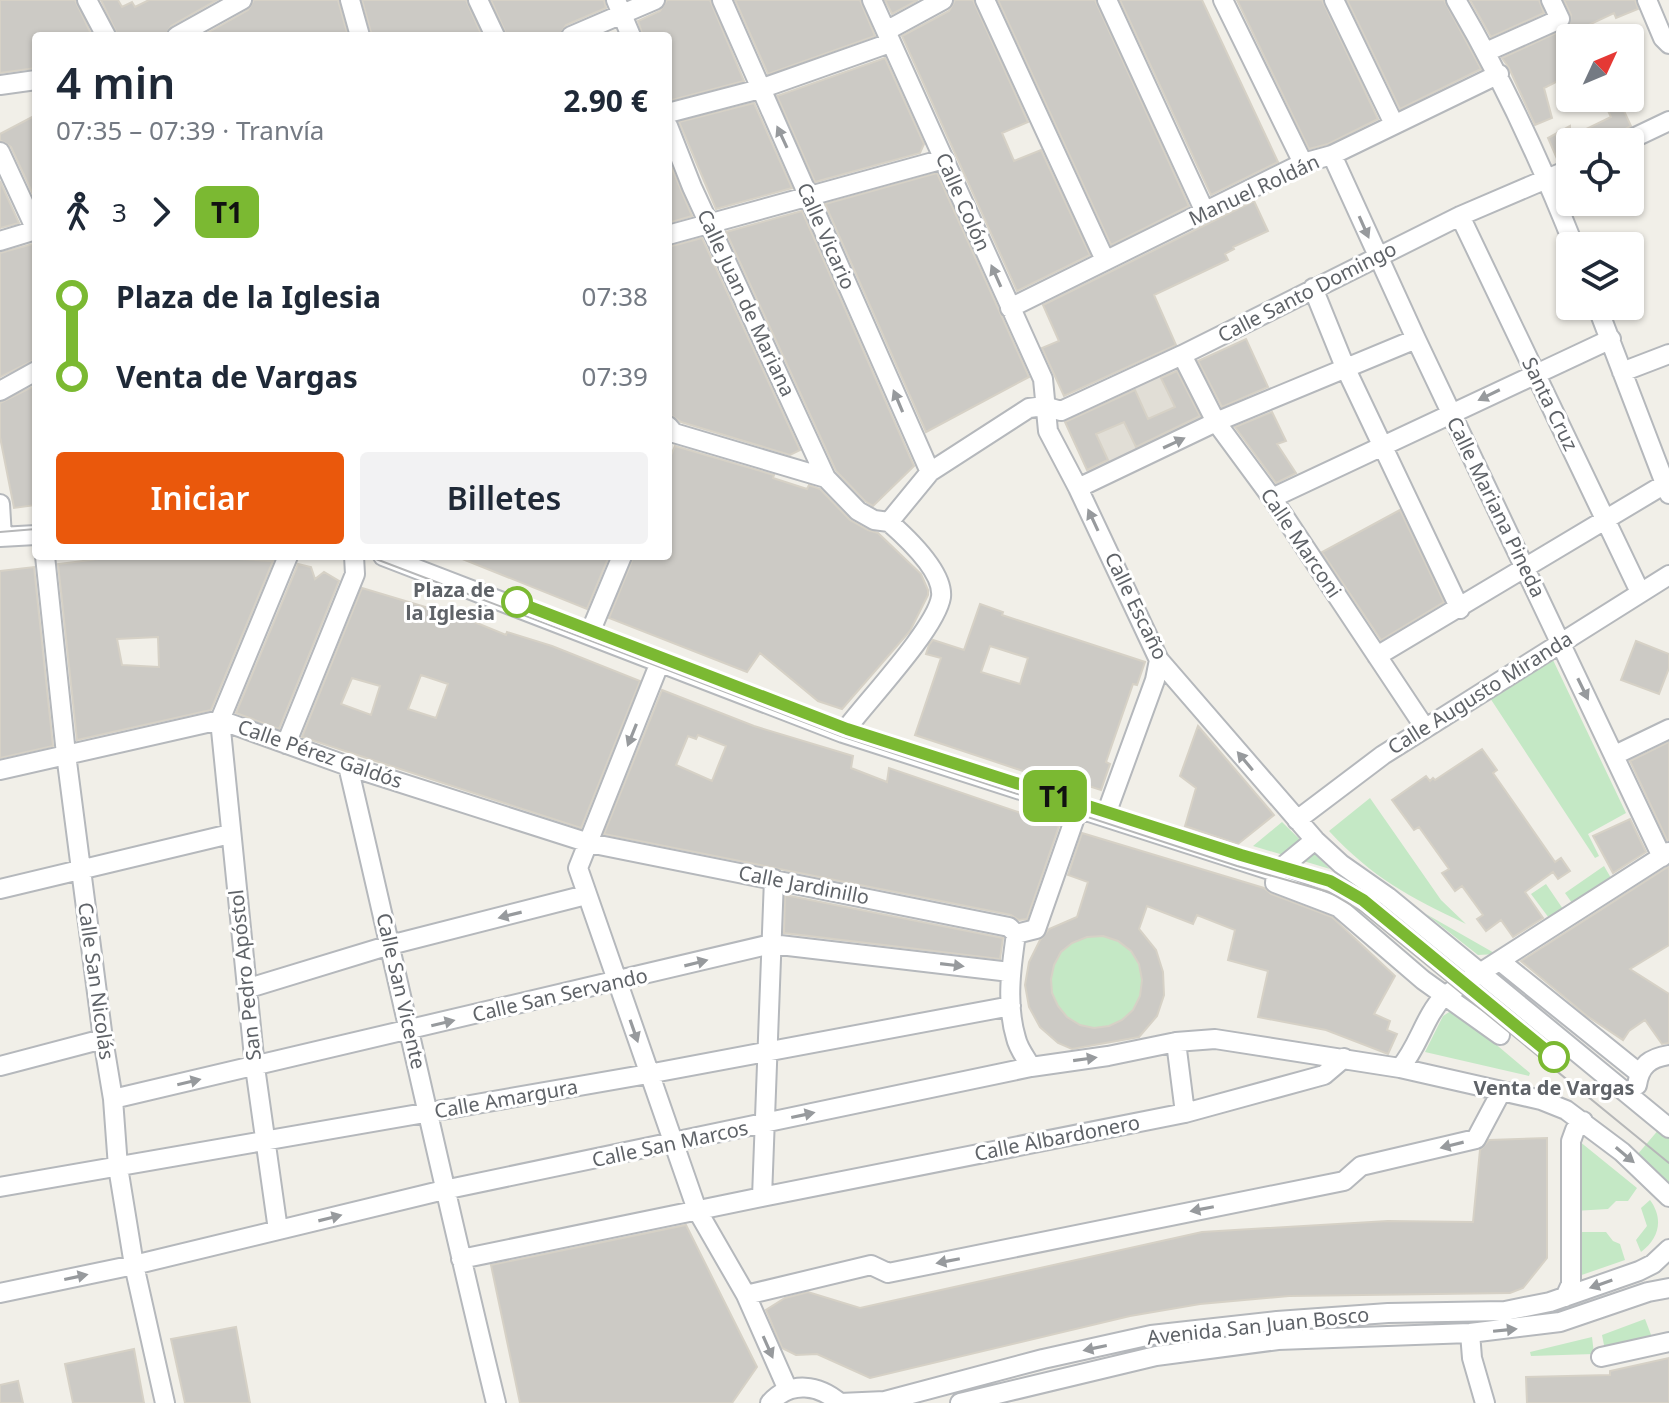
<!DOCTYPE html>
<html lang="es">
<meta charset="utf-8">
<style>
:root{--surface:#fff;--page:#f2f2f3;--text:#1f2937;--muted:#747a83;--accent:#ea580c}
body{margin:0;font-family:"Noto Sans",sans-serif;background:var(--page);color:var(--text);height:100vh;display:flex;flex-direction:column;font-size:30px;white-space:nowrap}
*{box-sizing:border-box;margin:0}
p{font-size:26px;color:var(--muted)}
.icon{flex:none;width:44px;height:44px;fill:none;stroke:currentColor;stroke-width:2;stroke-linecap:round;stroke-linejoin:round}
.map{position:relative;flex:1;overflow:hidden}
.drawer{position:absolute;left:32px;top:32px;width:640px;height:528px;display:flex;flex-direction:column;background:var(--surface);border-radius:8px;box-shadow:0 2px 6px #0004}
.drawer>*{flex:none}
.badge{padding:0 16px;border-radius:12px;font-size:28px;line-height:52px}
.needle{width:52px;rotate:46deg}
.fabs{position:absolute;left:1556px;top:24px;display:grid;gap:16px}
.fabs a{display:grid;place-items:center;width:88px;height:88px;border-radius:8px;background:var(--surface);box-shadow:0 2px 6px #0004;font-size:40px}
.map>.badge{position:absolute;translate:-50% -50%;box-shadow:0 0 0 4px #fff}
.legs{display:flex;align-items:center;gap:12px;height:88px;padding:0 24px;font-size:26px}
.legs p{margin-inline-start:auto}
.head{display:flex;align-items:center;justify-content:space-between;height:136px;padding:0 24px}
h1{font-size:44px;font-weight:600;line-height:60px}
.primary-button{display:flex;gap:16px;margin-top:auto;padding:16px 24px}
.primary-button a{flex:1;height:92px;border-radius:8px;background:var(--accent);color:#fff;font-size:32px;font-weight:600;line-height:92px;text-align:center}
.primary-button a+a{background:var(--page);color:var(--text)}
ul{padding:0 24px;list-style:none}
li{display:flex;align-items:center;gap:28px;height:80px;font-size:30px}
li i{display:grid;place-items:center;width:12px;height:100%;margin:0 10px;background:currentColor}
li i::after{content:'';width:20px;height:20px;margin:-10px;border:6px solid;border-radius:50%;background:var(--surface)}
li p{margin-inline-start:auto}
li:first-child i{background:linear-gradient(#0000 50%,currentColor 0)}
li:last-child i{background:linear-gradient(currentColor 50%,#0000 0)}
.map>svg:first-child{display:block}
.education{fill:#e1ded6}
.green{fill:#c4e8c5}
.building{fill:#cccac5;stroke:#d6d1c6;stroke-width:2;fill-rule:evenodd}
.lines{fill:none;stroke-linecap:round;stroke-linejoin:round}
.minor-casing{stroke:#b5b8bc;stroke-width:22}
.minor{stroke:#fff;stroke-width:18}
.tram{stroke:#b6b7b8;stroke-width:2}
.oneway{fill:#979a9d}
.line-1-casing{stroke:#fff;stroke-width:18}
.line-1{stroke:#7bb932;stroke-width:12}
.stop-1-dot{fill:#fff;stroke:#7bb932;stroke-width:4}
.labels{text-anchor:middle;stroke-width:6;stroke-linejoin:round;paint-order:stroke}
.street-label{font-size:20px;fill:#5f6368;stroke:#fff}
.stop-label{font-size:20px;font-weight:bold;fill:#5f6368;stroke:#fff;text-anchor:end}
</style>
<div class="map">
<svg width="1669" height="1403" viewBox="0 0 1669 1403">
<rect width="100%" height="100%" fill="#f1efe8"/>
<path class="education" d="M1182 364 1208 422 1090 477 1063 419Z"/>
<path class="green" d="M1553 660 1626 813 1588 834 1599 856 1595 858 1490 698Z
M1370 798 1441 900 1466 924C1408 896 1374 879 1329 831Z
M1282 822 1330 869 1253 846Z
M1604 866 1611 878 1572 903 1565 893Z
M1546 884 1563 909 1549 918 1531 894Z
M1426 914 1496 954 1478 955Z
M1050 982a46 46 0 1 1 92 0a46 46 0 1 1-92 0Z
M1454 1009 1530 1073 1529 1076 1425 1052 1443 1016Z
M1660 1128 1669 1135V1182L1637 1155Z
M1579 1141 1637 1188 1628 1201H1616L1608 1209 1574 1211Z
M1650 1200C1664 1219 1659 1239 1641 1252L1636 1240 1647 1226 1641 1208Z
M1576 1232H1606L1613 1241 1620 1244 1625 1260 1573 1278Z
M1645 1319 1653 1340 1605 1350 1602 1335Z
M1592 1337 1594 1354 1531 1356 1530 1352Z"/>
<path class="building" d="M0 0H75L92 36H36V68L0 73Z
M101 0H118L122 7 132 2 135 7 149 0H217L171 26 165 36H118Z
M254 0H338L348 36H202L248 10Z
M362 0H466L482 36H372Z
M491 0H604L606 8 566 25 559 36H507Z
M667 0H710L744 81 668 101V36H643L638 21 660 11Z
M735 0H860L875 36 768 74Z
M885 0H918L892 14Z
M955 0H973L1028 122 1002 133 1014 161 1041 150 1090 255 1017 291 902 36 949 11Z
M998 0H1095L1189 206 1111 245Z
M1120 0H1202L1278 162 1211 195Z
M1237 0H1322L1378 119 1328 144 1309 149Z
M1347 0H1444L1481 69 1400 109Z
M1470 0H1539L1544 13 1491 37Z
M1564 0H1635L1638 9 1616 18 1614 13 1582 28 1587 38H1570V75L1544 88 1552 118 1535 125 1509 68 1502 58 1569 27 1571 15Z
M885 58 924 144 920 153 815 182 777 96Z
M1602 98H1618L1631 126 1600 142H1570V157L1558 161 1548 138 1570 126V137L1611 117Z
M754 103 792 188 716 209 679 122Z
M36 115V201L11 147 0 140V134Z
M668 159 692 216 668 223Z
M937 173 1029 377 926 432 825 204Z
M0 181 19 223 0 228Z
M1254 201 1268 231 1233 247 1234 249 1225 254 1228 260 1154 295 1176 345 1064 396 1042 348 1059 341 1043 305Z
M802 211 914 466 873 506 865 501 836 471 726 232Z
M702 238 800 450 790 455 681 422 668 413V247Z
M36 243V359L0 377V253Z
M1246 339 1268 387 1222 407 1198 361Z
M1177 371 1200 416 1136 447 1124 422 1096 434 1108 460 1087 470 1065 422 1135 390 1148 419 1175 407 1161 378Z
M36 385V505L14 508 0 437V403Z
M1272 412 1286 441 1277 444 1296 473 1276 483 1235 427Z
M675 446 774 475 773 478 807 489 809 485 820 489 850 520 868 530 878 533 921 574 928 590V595L910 631 842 709 818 701 760 653 747 672 609 618 634 556H668V462Z
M1400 510 1444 602 1381 640 1322 552Z
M123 556H186L273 561 211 710 77 740 58 564ZM158 637 159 667 122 665 117 639Z
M455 556H609L587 609Z
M298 564 311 567 315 579 324 572 339 581 279 729 236 713Z
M34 567 53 746 0 758V571Z
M362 588 472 621 506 635 507 632 552 646 640 681 581 828 302 737ZM421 675 448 684 436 718 408 709ZM352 678 380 686 371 715 341 704Z
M980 604 1003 612 1002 615 1145 662 1137 685 1133 684 1106 762 1110 764 1101 790 1058 776 1056 782 915 735 941 658 926 654 929 645 933 640 964 650ZM990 646 1028 658 1020 684 981 672Z
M1636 641 1669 654V668L1659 694 1621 680Z
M662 690 754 726 853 756 851 768 887 782 889 768 1059 826 1027 919 1019 920 1011 915 604 834ZM698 735 726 746 712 781 676 765 688 736 696 739Z
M1198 726 1274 815 1238 844 1185 826 1196 788 1180 776Z
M1669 742V840H1667L1630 761Z
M1482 749 1497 770 1493 773 1555 862 1561 858 1570 871 1558 879 1553 872 1525 892 1543 918 1513 937 1501 920 1486 931 1477 919 1483 915 1462 886 1455 891 1442 873 1449 869 1419 827 1414 830 1392 800 1426 776 1430 781 1433 778 1435 780Z
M1630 819 1646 852 1613 873 1593 836Z
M1082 833 1264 888 1271 894 1332 917 1395 976 1374 1014 1390 1021 1387 1030 1397 1034 1388 1054 1326 1030 1258 1017 1268 971 1228 960 1235 930 1197 915 1193 924 1147 906 1139 929 1156 950 1163 972 1164 995 1157 1016 1139 1037 1072 1049 1058 1043 1040 1027 1029 1007 1025 985 1029 962 1040 940 1049 929 1077 917 1088 882 1068 875ZM1103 936 1118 941 1131 951 1139 964 1142 980 1140 996 1133 1010 1122 1020 1109 1026 1094 1028 1080 1025 1067 1017 1058 1006 1052 993 1051 979 1054 965 1061 952 1072 943 1087 937Z
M1669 866V945L1630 969 1669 994V1043L1662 1044 1645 1020 1629 1031 1623 1040 1587 1016 1521 961Z
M785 895 1003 938 1000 959 784 933Z
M1547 1138V1258L1523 1288 1510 1293 1289 1296 1200 1304 1130 1316 870 1378 817 1354 796 1355 782 1348 766 1310 785 1298 808 1292 860 1308 1202 1232 1388 1221 1473 1222 1480 1150 1489 1140Z
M686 1225 757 1367 732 1403H520L491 1265Z
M236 1327 250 1403H185L171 1339Z
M134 1349 144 1403H73L65 1364Z
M1669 1358V1403H1527L1526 1377 1610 1375V1371Z
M18 1381 23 1403H0V1385Z"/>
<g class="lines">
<defs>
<path id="minor" d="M87 0 106 36
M350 0 360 36
M478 0 495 36
M616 0 631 36
M722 0 930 472
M872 0 1043 379 1048 431 1078 488 1159 660 1315 840 1341 864 1388 897 1669 1128
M985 0 1105 260
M1107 0 1205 212
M1223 0 1303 163
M1334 0 1394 124
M1456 0C1503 80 1540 160 1574 246
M1647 0 1663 38 1669 44
M886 31 943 0
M177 36 242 0
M571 36 655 0
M1486 52 1560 19 1551 0
M0 85 36 80
M668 113 760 89 890 43
M668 126 692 187 826 478
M1625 142 1669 121
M0 152 36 230
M1332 155 1416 339 1662 857
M1460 216 1640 592
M668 235 944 159
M0 241 36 230
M1313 288 1345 367 1460 609
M1597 306 1669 494
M1010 308 1303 163 1332 155 1499 74
M1182 355 1216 422 1272 498 1425 728
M1622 372 1669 354
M0 391 36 371
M668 426 674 433 826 478 858 511 874 520 889 522
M1078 488 1216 422 1416 339
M1272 498 1611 339
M0 504 2 537
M889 522 930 472 1029 408 1044 406 1061 411 1182 355 1460 216 1570 169
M0 537 36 535
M45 556 66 754 103 1039 113 1099 118 1167 134 1265 165 1403
M383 556 843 733 1276 872 1275 883 1338 907 1423 980 1500 1035
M589 635 622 556
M1377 656 1665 484
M660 662 578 868 697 1210 746 1295 788 1390
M843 733C865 703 936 629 941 597 944 572 906 537 889 522
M286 744 355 574 354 556
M1615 755 1669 729
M348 766C398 978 444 1191 496 1403
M0 770 220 720 348 766 589 843 1009 927 1016 934
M1105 817 1155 680 1159 660
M1297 820 1383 755 1669 575
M1276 872 1315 840
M0 889 230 834
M1016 934 1036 929 1078 809
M1016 934C1011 968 1006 1005 1016 1038 1018 1048 1026 1058 1031 1067
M1500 961 1639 1073
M249 988 390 945 586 895
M1176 1042 1185 1113
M0 1066 103 1039
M1400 1068C1419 1046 1424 1017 1444 996L1669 852
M1637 1085C1640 1065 1650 1058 1669 1055
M113 1099 771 944 1010 972
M0 1187 648 1074 1011 1006
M762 1197 1185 1113 1324 1075 1344 1058
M278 1230 255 1067 220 720 288 556
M461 1259 762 1197 774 879
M0 1293 134 1265 444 1190 1031 1067 1108 1056 1176 1042 1215 1039 1400 1068 1541 1100 1566 1110 1622 1152 1669 1197
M746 1295 871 1265 888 1273 1344 1181 1361 1166 1476 1139 1501 1092
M1565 1297 1571 1284V1141L1575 1130 1583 1121
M1470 1333 1472 1358 1485 1403
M1601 1357 1669 1342
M770 1403C791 1380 819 1385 840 1403
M840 1403 885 1401 1043 1359 1151 1335 1277 1321 1388 1313 1505 1311 1550 1302 1639 1271 1653 1264 1669 1249
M960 1403 1156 1356 1278 1340 1470 1333 1560 1322 1648 1292 1669 1288"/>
</defs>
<use href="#minor" class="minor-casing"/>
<use href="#minor" class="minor"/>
<path class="tram" d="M0 532 36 529
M368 556 841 736 1237 866 1329 892 1361 911 1669 1163"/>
</g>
<defs><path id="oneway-solid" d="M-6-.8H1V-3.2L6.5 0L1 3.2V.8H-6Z" transform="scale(2)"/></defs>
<g class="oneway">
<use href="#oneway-solid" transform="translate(782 137) rotate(-115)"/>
<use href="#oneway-solid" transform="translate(1364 227) rotate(66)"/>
<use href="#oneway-solid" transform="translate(996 276) rotate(-114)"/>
<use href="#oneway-solid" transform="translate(1489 395) rotate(154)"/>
<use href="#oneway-solid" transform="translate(898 401) rotate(-113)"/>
<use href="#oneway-solid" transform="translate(1174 443) rotate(-25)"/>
<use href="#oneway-solid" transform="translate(1093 520) rotate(-115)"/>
<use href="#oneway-solid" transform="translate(1583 689) rotate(64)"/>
<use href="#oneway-solid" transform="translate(632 735) rotate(112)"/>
<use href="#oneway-solid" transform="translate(1245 761) rotate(-130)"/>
<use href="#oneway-solid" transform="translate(510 915) rotate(166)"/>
<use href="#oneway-solid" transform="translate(696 963) rotate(-14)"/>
<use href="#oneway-solid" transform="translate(952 965) rotate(7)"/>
<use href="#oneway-solid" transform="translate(443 1023) rotate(-13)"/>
<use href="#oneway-solid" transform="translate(634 1031) rotate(71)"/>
<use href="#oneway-solid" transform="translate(1085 1059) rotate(-8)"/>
<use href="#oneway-solid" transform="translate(189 1082) rotate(-13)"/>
<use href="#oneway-solid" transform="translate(803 1115) rotate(-12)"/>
<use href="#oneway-solid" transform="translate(1452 1145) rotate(166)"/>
<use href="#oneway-solid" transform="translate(1625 1155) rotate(40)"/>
<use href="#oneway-solid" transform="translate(1202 1209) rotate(169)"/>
<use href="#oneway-solid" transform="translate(330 1218) rotate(-14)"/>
<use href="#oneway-solid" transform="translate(948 1261) rotate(169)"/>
<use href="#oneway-solid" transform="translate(76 1277) rotate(-12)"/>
<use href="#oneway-solid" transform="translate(1601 1284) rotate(161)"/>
<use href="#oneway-solid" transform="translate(1505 1330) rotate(-6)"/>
<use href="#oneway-solid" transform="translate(768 1347) rotate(66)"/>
<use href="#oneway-solid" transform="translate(1095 1348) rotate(168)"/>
</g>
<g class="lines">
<defs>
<path id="line-1" d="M517 602 847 729 1241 855 1330 881 1363 900 1554 1057"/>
</defs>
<use href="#line-1" class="line-1-casing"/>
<use href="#line-1" class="line-1"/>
</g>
<g class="stop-1-dot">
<circle cx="517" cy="602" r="14"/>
<circle cx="1554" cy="1057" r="14"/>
</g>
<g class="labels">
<g class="street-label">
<text transform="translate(1254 190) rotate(-25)" y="7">Manuel Roldán</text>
<text transform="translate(963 202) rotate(66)" y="7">Calle Colón</text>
<text transform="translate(826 236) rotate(66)" y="7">Calle Vicario</text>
<text transform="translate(1307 292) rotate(-27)" y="7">Calle Santo Domingo</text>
<text transform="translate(746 303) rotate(65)" y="7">Calle Juan de Mariana</text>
<text transform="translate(1550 404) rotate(64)" y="7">Santa Cruz</text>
<text transform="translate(1496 507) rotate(64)" y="7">Calle Mariana Pineda</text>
<text transform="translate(1301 543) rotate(56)" y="7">Calle Marconi</text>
<text transform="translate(1136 606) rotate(64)" y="7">Calle Escaño</text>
<text transform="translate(1480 693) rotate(-32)" y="7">Calle Augusto Miranda</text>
<text transform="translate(320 754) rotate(19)" y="7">Calle Pérez Galdós</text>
<text transform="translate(804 885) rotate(11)" y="7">Calle Jardinillo</text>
<text transform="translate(245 975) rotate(-96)" y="7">San Pedro Apóstol</text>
<text transform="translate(96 981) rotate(82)" y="7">Calle San Nicolás</text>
<text transform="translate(401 991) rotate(77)" y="7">Calle San Vicente</text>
<text transform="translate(560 995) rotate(-13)" y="7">Calle San Servando</text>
<text transform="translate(506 1099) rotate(-10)" y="7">Calle Amargura</text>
<text transform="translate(1057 1138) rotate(-11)" y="7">Calle Albardonero</text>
<text transform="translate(670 1144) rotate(-12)" y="7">Calle San Marcos</text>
<text transform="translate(1258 1326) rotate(-6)" y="7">Avenida San Juan Bosco</text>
</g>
<g class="stop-label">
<text x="495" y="597">Plaza de<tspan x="495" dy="23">la Iglesia</tspan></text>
<text x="1554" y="1095" text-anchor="middle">Venta de Vargas</text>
</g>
</g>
</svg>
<div class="fabs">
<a><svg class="needle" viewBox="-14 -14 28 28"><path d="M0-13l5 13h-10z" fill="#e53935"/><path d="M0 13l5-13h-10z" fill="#747a83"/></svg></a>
<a><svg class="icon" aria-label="locate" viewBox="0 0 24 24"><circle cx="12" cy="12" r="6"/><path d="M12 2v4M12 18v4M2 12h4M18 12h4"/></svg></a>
<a><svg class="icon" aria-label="layers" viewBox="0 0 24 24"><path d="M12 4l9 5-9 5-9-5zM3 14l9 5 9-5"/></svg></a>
</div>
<b class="badge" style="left:1055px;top:796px;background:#7bb932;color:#111">T1</b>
<section class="drawer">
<div class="head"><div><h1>4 min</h1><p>07:35 – 07:39 · Tranvía</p></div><b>2.90 €</b></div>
<div class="legs"><svg class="icon" aria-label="walk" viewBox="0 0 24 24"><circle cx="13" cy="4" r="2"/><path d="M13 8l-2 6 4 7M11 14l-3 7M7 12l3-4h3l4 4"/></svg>3<svg class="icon" aria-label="forward" viewBox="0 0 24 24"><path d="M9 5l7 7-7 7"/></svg><b class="badge" style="background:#7bb932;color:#111">T1</b></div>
<ul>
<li><i style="color:#7bb932"></i><b>Plaza de la Iglesia</b><p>07:38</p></li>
<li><i style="color:#7bb932"></i><b>Venta de Vargas</b><p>07:39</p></li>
</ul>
<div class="primary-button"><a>Iniciar</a><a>Billetes</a></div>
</section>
</div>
